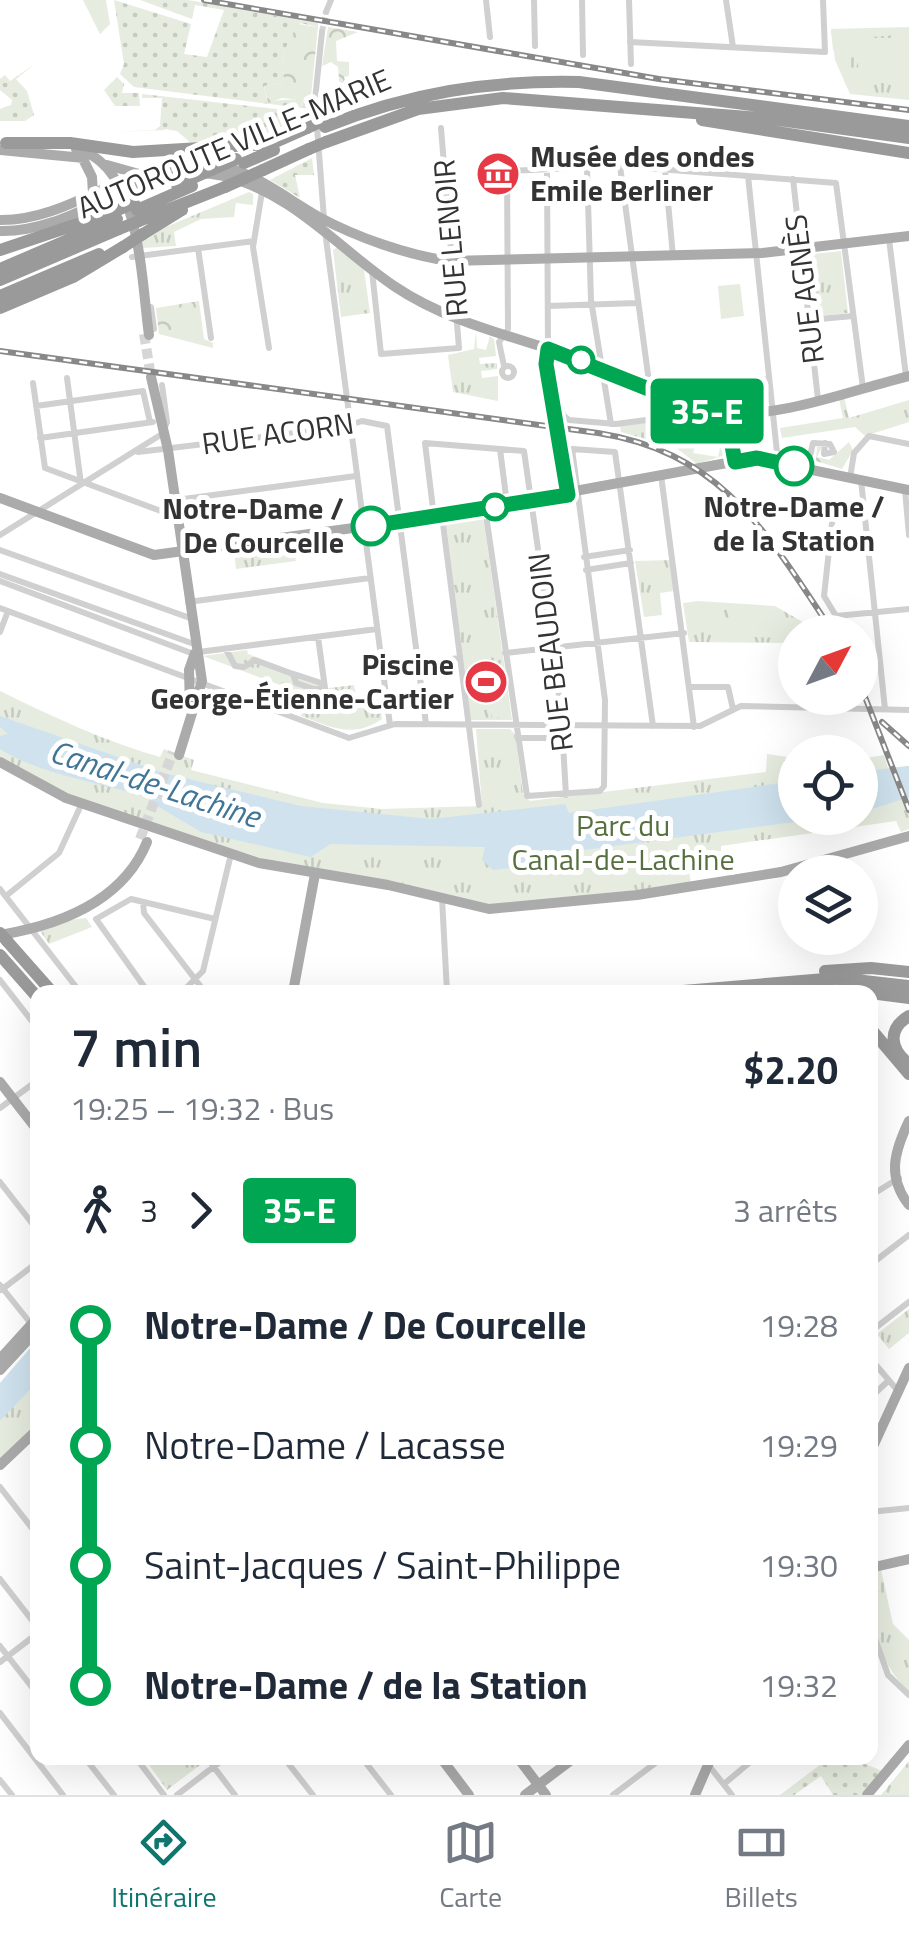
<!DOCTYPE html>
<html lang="fr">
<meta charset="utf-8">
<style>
:root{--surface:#fff;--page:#f2f2f3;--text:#1f2937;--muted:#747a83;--line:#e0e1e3;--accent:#0f766e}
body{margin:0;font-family:"Titillium Web",sans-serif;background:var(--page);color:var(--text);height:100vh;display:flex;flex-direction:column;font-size:38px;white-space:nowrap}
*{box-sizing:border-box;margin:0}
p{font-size:32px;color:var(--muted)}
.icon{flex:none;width:55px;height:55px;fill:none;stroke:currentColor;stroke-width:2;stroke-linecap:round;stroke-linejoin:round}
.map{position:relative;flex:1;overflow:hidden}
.drawer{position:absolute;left:30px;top:985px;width:848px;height:780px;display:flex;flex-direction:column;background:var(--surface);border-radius:20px;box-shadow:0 10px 40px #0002}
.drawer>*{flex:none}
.badge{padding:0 20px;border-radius:8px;font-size:35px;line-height:65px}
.needle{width:65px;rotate:49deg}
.tools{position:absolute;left:778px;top:615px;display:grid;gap:20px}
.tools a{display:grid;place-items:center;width:100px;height:100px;border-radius:50%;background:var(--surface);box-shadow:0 10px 40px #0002;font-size:50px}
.map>.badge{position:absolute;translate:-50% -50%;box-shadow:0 0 0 5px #fff}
.legs{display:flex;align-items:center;gap:15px;height:110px;padding:0 40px;font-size:32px}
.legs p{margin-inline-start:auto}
.head{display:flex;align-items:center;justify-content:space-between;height:170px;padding:0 40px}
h1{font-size:55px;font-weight:600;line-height:75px}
ul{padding:0 40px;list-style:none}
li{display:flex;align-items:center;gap:35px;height:120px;font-size:38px}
li i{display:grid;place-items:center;width:15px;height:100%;margin:0 12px;background:currentColor}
li i::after{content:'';width:25px;height:25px;margin:-12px;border:8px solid;border-radius:50%;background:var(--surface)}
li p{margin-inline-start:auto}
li:first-child i{background:linear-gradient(#0000 50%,currentColor 0)}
li:last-child i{background:linear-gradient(currentColor 50%,#0000 0)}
.menu{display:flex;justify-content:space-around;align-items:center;height:140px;border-top:2px solid var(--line);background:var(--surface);font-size:28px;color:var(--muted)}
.menu a{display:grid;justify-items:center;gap:5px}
.menu .on{color:var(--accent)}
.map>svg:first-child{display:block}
.grass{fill:url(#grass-dots)}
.forest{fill:url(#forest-crowns)}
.park{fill:url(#park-tufts)}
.garden{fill:#e6ecdf}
.water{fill:#cfe2ee}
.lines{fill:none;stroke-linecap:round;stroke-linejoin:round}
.minor-tunnel{stroke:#d6d6d6;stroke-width:6;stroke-dasharray:6 3;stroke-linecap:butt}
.major-tunnel{stroke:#d6d6d6;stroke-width:10;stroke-dasharray:10 5;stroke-linecap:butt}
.minor{stroke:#d0d0d0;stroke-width:6}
.major{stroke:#ababab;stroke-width:10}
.highway{stroke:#9a9a9a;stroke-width:12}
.rail-casing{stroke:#888;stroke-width:6}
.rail{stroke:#fff;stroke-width:2.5;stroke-dasharray:8;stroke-linecap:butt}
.highway-bridge{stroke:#9a9a9a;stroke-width:12}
.line-1-casing{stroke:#fff;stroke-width:22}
.line-1{stroke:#00a651;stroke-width:15}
.stop-1-dot{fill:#fff;stroke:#00a651;stroke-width:5}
.labels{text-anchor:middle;stroke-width:10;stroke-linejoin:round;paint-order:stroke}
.street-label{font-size:30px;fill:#333;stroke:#fff}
.poi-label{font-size:30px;font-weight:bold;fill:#333;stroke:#fff;text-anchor:start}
.stop-label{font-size:30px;font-weight:bold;fill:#333;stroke:#fff}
.park-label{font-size:30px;fill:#56703f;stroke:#fff}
.water-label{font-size:32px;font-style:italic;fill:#3f7597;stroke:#fff}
</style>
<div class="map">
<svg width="909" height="1795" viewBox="0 0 909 1795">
<defs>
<pattern id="grass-dots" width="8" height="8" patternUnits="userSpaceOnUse" patternTransform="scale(2.5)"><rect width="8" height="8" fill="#e6ecdf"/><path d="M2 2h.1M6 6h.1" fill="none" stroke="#c6cbc0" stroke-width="1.8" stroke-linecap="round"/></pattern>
<pattern id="forest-crowns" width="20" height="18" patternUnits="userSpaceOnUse" patternTransform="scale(2.5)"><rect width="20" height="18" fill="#e6ecdf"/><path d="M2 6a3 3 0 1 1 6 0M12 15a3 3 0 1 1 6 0" fill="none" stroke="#c6cbc0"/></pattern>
<pattern id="park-tufts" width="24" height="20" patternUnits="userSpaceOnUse" patternTransform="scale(2.5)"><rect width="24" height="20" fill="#e6ecdf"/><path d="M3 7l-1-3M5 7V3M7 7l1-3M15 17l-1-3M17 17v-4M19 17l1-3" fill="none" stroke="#c6cbc0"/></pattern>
</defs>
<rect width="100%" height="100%" fill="#fff"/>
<path class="grass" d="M114 0 191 24 184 54 207 57 224 10 195 5 192 19 140 0H188L318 23V27L300 23 282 55 284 83 264 86 267 101 301 99 302 105 310 109 134 87 120 74 124 64Z
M35 64 16 79 27 91 34 115 25 121H0V109L11 105 12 100 0 90V79L5 75 10 81Z
M117 77 124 84 122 93H139L140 106H115L104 90Z
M142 94 302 112 310 114V121L257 142 192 144 177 131 165 129V130L114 132 155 130 160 126 162 98H142Z
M312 158 314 175H295L300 198 270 180Z
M829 1758H850L885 1772 861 1795H833L821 1776 794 1795H780Z"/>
<path class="forest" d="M298 24 318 27 310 106 302 105 301 100 282 98 268 103 264 86 284 83 282 55Z
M328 27 358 32 336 41 337 61 349 62V76L344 77 348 92 340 91 338 67 331 62 322 66Z
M199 301 204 339 213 343V348L159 334 156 308Z
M849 442 853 450 842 469 816 461 817 447H822L817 457 829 460Z"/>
<path class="park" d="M106 0 110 24 100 34 83 0Z
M909 27V100L850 94 835 60 831 29Z
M249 192 253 194V205L236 203 234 217 201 219 174 232 176 246 143 248 142 241 154 232Z
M338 247 364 270 370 313 341 317 333 250Z
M841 251 848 313 814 317 806 255Z
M476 331 477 348 486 350 490 336 494 339 496 356 479 358 480 364 497 363V369L481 371 482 378 498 376V401L453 392 448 355 474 349Z
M767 376 770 403 740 406 738 391 754 390V378Z
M844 397 849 418 909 400V422L865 436 855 427 782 438 780 428 843 418 839 399Z
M649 422 654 430 671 431 668 440 696 445 693 453 718 457 721 443 725 455 697 464 675 447 621 432 620 426Z
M481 515 484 522 512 720H471L446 523Z
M293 542 296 561 236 569 234 550Z
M670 560 674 591 660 593 662 615 644 617 635 561Z
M698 601 775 606 820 632H795V643L689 642 683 603Z
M247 650 248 654 320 682 321 689 354 685 356 695 380 700 382 719C353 739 331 727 301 716L304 694 203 656Z
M0 691C53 717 107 742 160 757L164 749 194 760 191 770 323 803 382 809 482 806 476 729H510L515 734 523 794 530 801 766 772 767 754 794 758 795 818H860V759L884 755 888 768 909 766V829L901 832 896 821 721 846V851L687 856 691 884 488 906 273 862 74 797 0 757Z
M86 918 92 927 49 944 40 931 60 921Z
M909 1309V1333L889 1349 877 1334Z
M36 1379 38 1380 37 1423 0 1460V1421Z
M881 1570 893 1624 909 1640V1691C875 1661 870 1615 870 1573Z
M144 1758H202L204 1762 167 1790Z
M909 1761V1795H881Z"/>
<path class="garden" d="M831 29H855L856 34 909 29V34L857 38H909V75L859 76 856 39 846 56 850 70 859 78 909 80V84L856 82 845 69 842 51 833 50Z
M740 284 744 316 721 319 718 286Z
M643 574a12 12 0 1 1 24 0a12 12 0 1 1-24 0Z
M729 604 779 608 778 638 728 636Z
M483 661 497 663 501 692 495 694 507 693 510 716 492 718 488 694 475 695 470 665Z"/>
<path class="water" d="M0 716 164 773 301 806 431 819 565 804 569 813 795 781V818H825L576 851 558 862 493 870 482 860 485 847 330 844 311 857 201 832 152 803V799C102 782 45 777 0 749V736L8 734 0 727Z
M909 766V797L860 813V772Z
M37 1340V1382L0 1421V1383Z"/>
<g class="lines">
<path class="minor-tunnel" d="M322 32 326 12
M555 420 560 444"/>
<path class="major-tunnel" d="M144 334 151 377
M140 839 173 752"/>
<path class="minor" d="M486 0 490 37
M534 0 535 46
M582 0 583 55
M629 0 631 64
M726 0 733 47
M326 12 331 0
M322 32 315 100 324 219
M630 42 825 52 823 0
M587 167 591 300 611 424
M547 168 548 349 563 415 569 420 616 424 654 419 620 166
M665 170 673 256
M748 176 778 462
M793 179 818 399
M262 192 253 247 269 348
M325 231 390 725
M889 239 906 376
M198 248 211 338
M132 257 254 241
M372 271 381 354 459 348 441 128
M548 306 637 303
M151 307 154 329
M809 320 853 316
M547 350 555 420
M502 372a6 6 0 1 1 12 0a6 6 0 1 1-12 0Z
M504 366 499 342 508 329 507 171 620 166 836 183 863 388
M67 378 81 484
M33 383 45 468 177 517
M36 406 143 391 150 422
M726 413 735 461
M40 438 153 422
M560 444 568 494
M500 449 507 504
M138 452 344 427 362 421 387 426 426 724
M807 469 813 443 830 444 834 452 824 454 825 443
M661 475 694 727
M850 478 854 453 869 436 909 444
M861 480 885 709
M905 490 909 535
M176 500 356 476
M485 508 527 796 600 791 604 786 605 700 572 449 615 452 653 726
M863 509 833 514 824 596 836 616 909 609
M442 516 479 805
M434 517 425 443 524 451 561 710 566 795
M0 535 162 434 167 422 162 385
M0 550 190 618
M584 557 630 550
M586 570 631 563
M0 574 194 644
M0 581 191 653 377 629
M188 602 370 578
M0 608 349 738 395 724 700 726 741 706 909 710
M0 632 8 611
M226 649 235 666 244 667 255 660 293 674 296 683 314 689 325 688 318 637
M505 653 684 633
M382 667 460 658
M294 674 324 684
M692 687H728L733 709
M518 738H564
M0 889 80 992
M6 896 59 853 82 803
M442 898 447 992
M143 902 144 913 205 992
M0 980 38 1029
M148 992 96 919 131 899 215 919
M182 992 203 971 231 854
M0 1108 38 1080
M0 1182 38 1231
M870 1196 899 1178
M870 1265 909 1235
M0 1285 32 1325
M1 1290 38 1262
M870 1332 909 1302
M870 1358 898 1391
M870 1398 887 1382
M0 1487 38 1536
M870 1512 909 1508
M0 1579 38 1628
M870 1624 888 1675 909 1695
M0 1646 38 1695
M0 1662 38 1633
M0 1713 63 1795
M85 1758 114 1795
M136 1758 164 1795
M207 1758 235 1795
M284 1758 313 1795
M362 1758 391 1795
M703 1758 732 1795
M820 1758H824
M0 1780 12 1795
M724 1784 755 1758
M177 1795 225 1758
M613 1795 662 1758"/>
<path class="major" d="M76 149C141 164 141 280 149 335
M0 150 84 158
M82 157 92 177 93 194
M107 165 139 174
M0 220C73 221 130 158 203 163 248 166 282 196 319 217 356 237 407 255 449 261L762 253 909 236
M0 231C80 233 142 157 223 176 292 192 338 248 394 286 459 330 540 341 612 371 645 384 680 410 717 413 780 419 848 391 909 376
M151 377 168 450 202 681 179 755
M0 498 154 555 434 517 754 458 909 490
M190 709 189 670 195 653
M0 762 66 798 259 863 388 885 489 909 637 895 781 872 909 836
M0 935C60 925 123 901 147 842
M293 992 315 874
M0 1082 38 1131
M909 1121C894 1152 887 1177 909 1205
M0 1359 38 1317
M0 1370 38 1329
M870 1453 909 1368
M0 1465 38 1429
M870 1568 909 1559
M441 1758 469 1795
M518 1758 546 1795
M525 1795 574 1758
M695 1795 711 1758
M867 1795 909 1745"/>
<path class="highway" d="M702 120 909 153
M325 127C408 93 490 80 579 82L909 126
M326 142 418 109 503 98 772 119 909 138
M6 143H70L133 152 270 144
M264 147 307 128
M244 163 274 150
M263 170 309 149
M137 210 192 186
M139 221 225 187
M143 234 182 210
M0 250 113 212
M0 269 117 219
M0 280 119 229
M0 296 99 254
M0 308 73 277 123 247
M7 941 52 992
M0 955 38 998
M825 971 871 968 909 972
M671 992 837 978 909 986
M780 992 847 990 909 998
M909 1016C887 1029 890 1049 909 1064
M870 1028 909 1074"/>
<defs>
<path id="rail" d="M204 0 659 79 909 110
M0 351 598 433C724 453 767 534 833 632
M860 684 909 810
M882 722 909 746"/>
</defs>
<use href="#rail" class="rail-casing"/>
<use href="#rail" class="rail"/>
<path class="highway-bridge" d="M307 128 324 120
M309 149 326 142
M177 185 236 159
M225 187 263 170
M113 212 134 203
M119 229 139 221
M123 247 143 234
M0 933 7 941"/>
</g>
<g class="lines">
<defs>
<path id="line-1" d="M371 526 568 495 546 364 548 349 704 411 726 413 735 462 757 458 794 466"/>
</defs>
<use href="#line-1" class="line-1-casing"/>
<use href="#line-1" class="line-1"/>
</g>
<defs>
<symbol id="museum-disc" viewBox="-11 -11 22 22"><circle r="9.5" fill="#e63946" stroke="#fff"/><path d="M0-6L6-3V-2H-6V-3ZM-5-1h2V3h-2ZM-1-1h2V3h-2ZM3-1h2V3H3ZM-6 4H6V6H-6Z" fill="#fff"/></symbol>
<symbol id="stadium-disc" viewBox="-11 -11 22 22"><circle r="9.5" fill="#e63946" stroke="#fff"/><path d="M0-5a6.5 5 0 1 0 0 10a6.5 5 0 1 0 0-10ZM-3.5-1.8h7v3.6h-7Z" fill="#fff"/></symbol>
</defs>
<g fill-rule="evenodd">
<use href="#museum-disc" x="473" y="149" width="50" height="50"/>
<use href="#stadium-disc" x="461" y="657" width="50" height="50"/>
</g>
<g class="stop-1-dot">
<circle cx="581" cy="360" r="12"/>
<circle cx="794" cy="466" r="18"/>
<circle cx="495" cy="507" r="12"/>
<circle cx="371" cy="526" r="18"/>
</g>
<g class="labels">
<g class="street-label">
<text transform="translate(234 144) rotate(-23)" y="10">AUTOROUTE VILLE-MARIE</text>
<text transform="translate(451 238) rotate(-95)" y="10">RUE LENOIR</text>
<text transform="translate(805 289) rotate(-97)" y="10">RUE AGNÈS</text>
<text transform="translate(278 434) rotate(-8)" y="10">RUE ACORN</text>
<text transform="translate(551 652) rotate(-97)" y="10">RUE BEAUDOIN</text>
</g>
<g class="poi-label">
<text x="530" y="167">Musée des ondes<tspan x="530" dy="34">Emile Berliner</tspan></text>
<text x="454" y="675" text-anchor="end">Piscine<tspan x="454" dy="34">George-Étienne-Cartier</tspan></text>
</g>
<g class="stop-label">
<text x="794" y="517">Notre-Dame /<tspan x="794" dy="34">de la Station</tspan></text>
<text x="344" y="519" text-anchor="end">Notre-Dame /<tspan x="344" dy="34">De Courcelle</tspan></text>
</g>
<g class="park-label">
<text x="623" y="836">Parc du<tspan x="623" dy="34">Canal-de-Lachine</tspan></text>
</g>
<g class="water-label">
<text transform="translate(155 784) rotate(18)" y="11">Canal-de-Lachine</text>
</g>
</g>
</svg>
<div class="tools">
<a><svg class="needle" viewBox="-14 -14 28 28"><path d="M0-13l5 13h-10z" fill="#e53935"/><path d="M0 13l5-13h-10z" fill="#747a83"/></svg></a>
<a><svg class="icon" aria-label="locate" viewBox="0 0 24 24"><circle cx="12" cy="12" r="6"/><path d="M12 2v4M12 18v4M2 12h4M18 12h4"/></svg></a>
<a><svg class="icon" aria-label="layers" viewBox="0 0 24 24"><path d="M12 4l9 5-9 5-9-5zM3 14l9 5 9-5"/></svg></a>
</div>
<b class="badge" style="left:707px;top:411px;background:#00a651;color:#fff">35-E</b>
<section class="drawer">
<div class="head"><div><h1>7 min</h1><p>19:25 – 19:32 · Bus</p></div><b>$2.20</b></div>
<div class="legs"><svg class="icon" aria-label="walk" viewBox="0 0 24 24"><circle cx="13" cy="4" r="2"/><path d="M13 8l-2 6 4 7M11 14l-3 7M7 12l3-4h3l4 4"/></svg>3<svg class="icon" aria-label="forward" viewBox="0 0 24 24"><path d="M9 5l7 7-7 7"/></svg><b class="badge" style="background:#00a651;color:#fff">35-E</b><p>3 arrêts</p></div>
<ul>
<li><i style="color:#00a651"></i><b>Notre-Dame / De Courcelle</b><p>19:28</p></li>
<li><i style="color:#00a651"></i><span>Notre-Dame / Lacasse</span><p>19:29</p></li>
<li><i style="color:#00a651"></i><span>Saint-Jacques / Saint-Philippe</span><p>19:30</p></li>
<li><i style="color:#00a651"></i><b>Notre-Dame / de la Station</b><p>19:32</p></li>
</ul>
</section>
</div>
<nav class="menu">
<a class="on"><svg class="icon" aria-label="directions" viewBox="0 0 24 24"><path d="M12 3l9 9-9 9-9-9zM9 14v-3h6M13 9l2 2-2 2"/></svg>Itinéraire</a>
<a><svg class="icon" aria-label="map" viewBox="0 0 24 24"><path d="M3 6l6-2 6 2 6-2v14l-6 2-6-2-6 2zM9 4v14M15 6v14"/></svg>Carte</a>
<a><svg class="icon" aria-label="tickets" viewBox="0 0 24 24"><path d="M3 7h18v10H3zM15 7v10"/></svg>Billets</a>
</nav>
